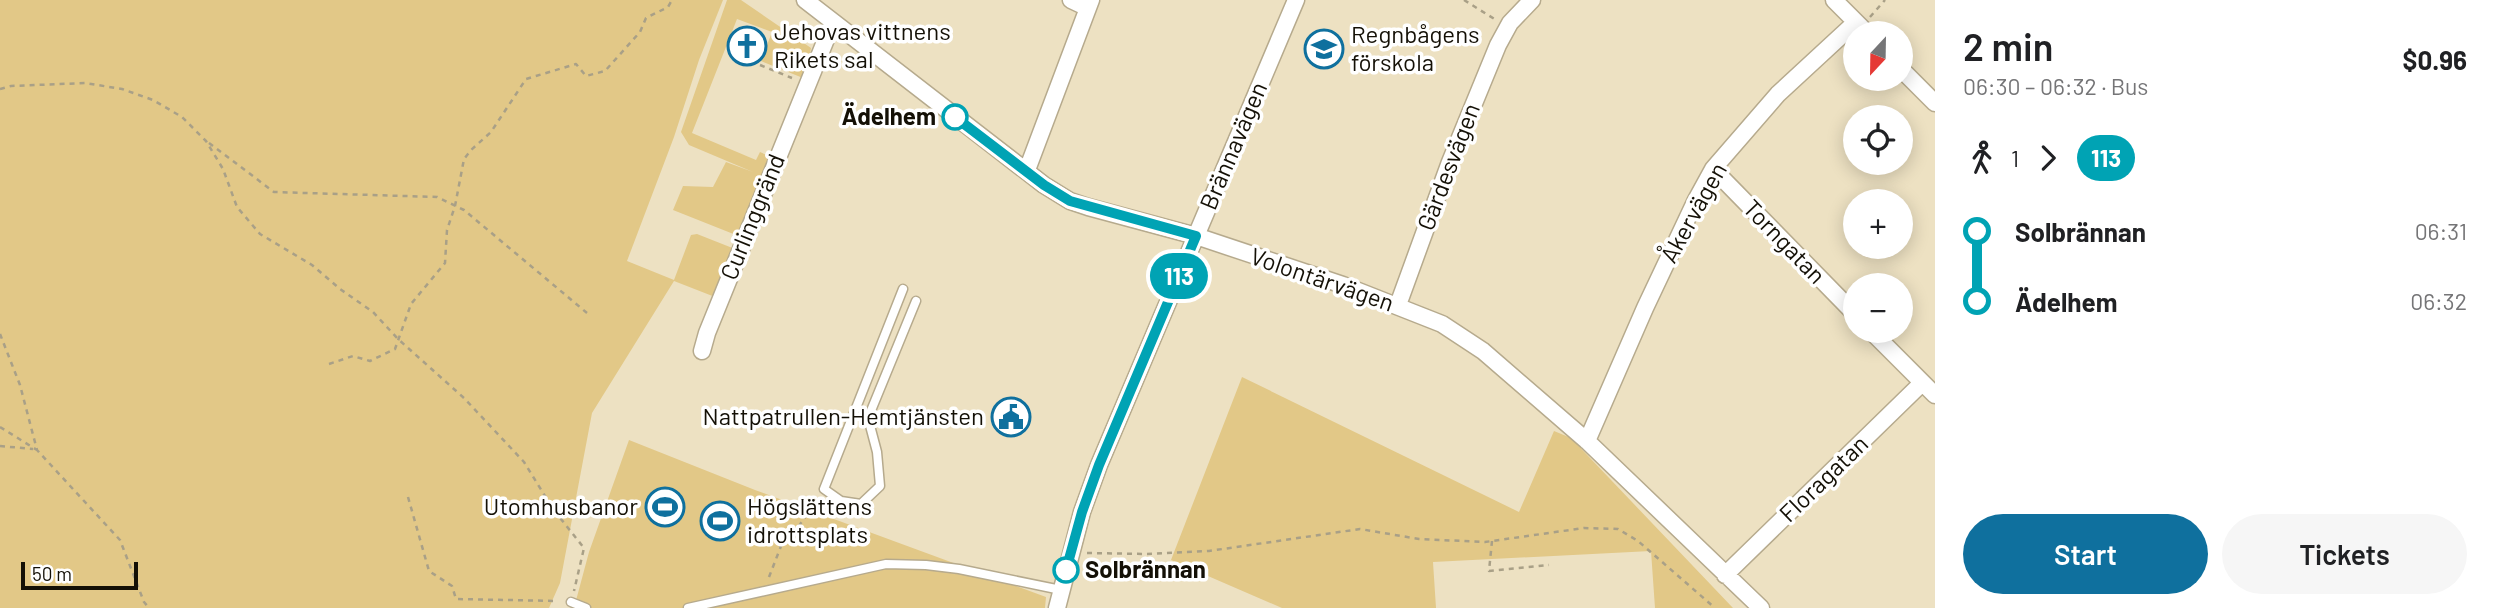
<!DOCTYPE html>
<meta charset="utf-8">
<style>
:root{--surface:#fff;--page:#f6f6f6;--text:#202124;--muted:#757577;--accent:#0f709e}
body{margin:0;font-family:Barlow,sans-serif;background:var(--page);color:var(--text);height:100vh;display:flex;flex-direction:column;font-size:26px;white-space:nowrap}
*{box-sizing:border-box;margin:0}
p{font-size:23px;color:var(--muted)}
.icon{flex:none;width:38px;height:38px;fill:none;stroke:currentColor;stroke-width:2;stroke-linecap:round;stroke-linejoin:round}
.map{position:relative;flex:1;overflow:hidden}
.panel{display:flex;flex-direction:column;background:var(--surface);width:560px}
.panel>*{flex:none}
.badge{padding:0 14px;border-radius:23px;font-size:24px;line-height:46px}
.needle{width:46px;rotate:202deg}
.buttons{position:absolute;left:1843px;top:21px;display:grid;gap:14px}
.buttons a{display:grid;place-items:center;width:70px;height:70px;border-radius:50%;background:var(--surface);box-shadow:0 4px 18px #0003;font-size:35px}
.scale{position:absolute;left:21px;bottom:18px;width:117px;box-sizing:border-box;padding-left:7px;border:4px solid #141006;border-top:0;font-size:19px;line-height:24px;white-space:nowrap;color:#141006;-webkit-text-stroke:5px #fff;paint-order:stroke}
.map>.badge{position:absolute;translate:-50% -50%;box-shadow:0 0 0 4px #fff}
.legs{display:flex;align-items:center;gap:10px;height:77px;padding:0 28px;font-size:23px}
.legs p{margin-inline-start:auto}
.head{display:flex;align-items:center;justify-content:space-between;height:119px;padding:0 28px}
h1{font-size:38px;font-weight:600;line-height:52px}
.action{display:flex;gap:14px;margin-top:auto;padding:14px 28px}
.action a{flex:1;height:80px;border-radius:42px;background:var(--accent);color:#fff;font-size:28px;font-weight:600;line-height:80px;text-align:center}
.action a+a{background:var(--page);color:var(--text)}
ul{padding:0 28px;list-style:none}
li{display:flex;align-items:center;gap:24px;height:70px;font-size:26px}
li i{display:grid;place-items:center;width:10px;height:100%;margin:0 9px;background:currentColor}
li i::after{content:'';width:18px;height:18px;margin:-9px;border:5px solid;border-radius:50%;background:var(--surface)}
li p{margin-inline-start:auto}
li:first-child i{background:linear-gradient(#0000 50%,currentColor 0)}
li:last-child i{background:linear-gradient(currentColor 50%,#0000 0)}
main{display:flex;flex:1;min-height:0}
.map>svg:first-child{display:block}
.green{fill:#e2c887}
.lines{fill:none;stroke-linecap:round;stroke-linejoin:round}
.service-casing{stroke:#b6aa8d;stroke-width:11}
.minor-casing{stroke:#b6aa8d;stroke-width:19}
.path{stroke:#a9a087;stroke-width:2.5;stroke-dasharray:5 5;stroke-linecap:butt}
.service{stroke:#fff;stroke-width:8}
.minor{stroke:#fff;stroke-width:16}
.line-1-casing{stroke:#fff;stroke-width:16}
.line-1{stroke:#00a3b4;stroke-width:10}
.stop-1-dot{fill:#fff;stroke:#00a3b4;stroke-width:3.5}
.labels{text-anchor:middle;stroke-width:7;stroke-linejoin:round;paint-order:stroke}
.poi-label{font-size:24px;fill:#141006;stroke:#fff;text-anchor:start}
.stop-label{font-size:24px;font-weight:bold;fill:#141006;stroke:#fff;text-anchor:end}
.street-label{font-size:24px;fill:#141006;stroke:#fff}
</style>
<main>
<div class="map">
<svg width="1935" height="608" viewBox="0 0 1935 608">
<rect width="100%" height="100%" fill="#ede1c2"/>
<path class="green" d="M0 0H723L699 60 674 137 627 261 674 280 691 235 697 234 735 249 715 297 674 281 592 413 560 583 549 608H0Z
M727 0H741L811 48 808 65 803 78 761 61 772 32 737 19 692 133 756 160 760 152 771 157 741 237 673 210 683 186 713 187 726 162 753 172 689 145 681 132Z
M1242 377 1519 512 1554 431 1571 438 1733 608H1655L1651 551 1433 562 1436 608H1282L1171 560Z
M629 440 755 490 1046 597 1045 608H574L589 552Z"/>
<g class="lines">
<defs>
<path id="service" d="M903 289 824 489 841 501 861 504 880 486 877 452 868 418 916 301
M571 602 586 608
M688 608 886 564 926 565 959 569 1061 590"/>
<path id="minor" d="M805 0 1044 185 1070 201 1088 207 1196 236 1343 285 1442 324 1483 351 1587 441 1761 608
M1071 0 1088 8
M1834 0 1867 33
M1900 68 1935 103
M1713 169 1855 314
M1027 170 1091 0
M1398 305 1450 162 1498 45 1510 23 1532 0
M1871 331 1935 395
M702 351 707 333 833 22
M1587 441 1645 308 1696 200 1713 169 1778 94 1856 22
M1725 575 1922 383
M1057 608 1082 512 1099 465 1296 0"/>
</defs>
<use href="#service" class="service-casing"/>
<use href="#minor" class="minor-casing"/>
<path class="path" d="M1464 0 1496 20
M1870 17 1885 0
M760 65 792 78
M0 89 11 86 85 83 122 89 153 100 182 117 206 141 223 169 237 207 260 234 312 265 340 289 373 312 398 339 464 398 524 462 553 509 584 548 574 591
M209 143 274 192 437 197 464 210 587 313
M0 334 20 385 37 450 120 540 144 602 149 608
M329 364 353 356 370 361 395 349 411 304 445 263 447 230 455 206 464 159 471 150 491 132 526 79 576 64 586 76 605 71 640 32 646 18 668 7 672 0
M0 427 37 450
M0 446 33 449
M408 497 429 571 452 586 456 599 558 601
M1492 541 1489 571 1549 565
M1087 553 1147 554 1209 551 1360 529 1419 539 1485 542 1584 528 1618 529 1638 541 1715 608
M769 577 783 541 799 526 818 498"/>
<use href="#service" class="service"/>
<use href="#minor" class="minor"/>
</g>
<g class="lines">
<defs>
<path id="line-1" d="M955 117 1044 185 1070 201 1196 236 1099 465 1082 512 1066 570"/>
</defs>
<use href="#line-1" class="line-1-casing"/>
<use href="#line-1" class="line-1"/>
</g>
<defs>
<symbol id="church-ring" viewBox="-11 -11 22 22"><circle r="9.5" fill="#fff" stroke="#0f709e" stroke-width="1.5"/><path d="M-1.2-6h2.4v3.5h3.3v2.4h-3.3V6h-2.4V-.1h-3.3v-2.4h3.3Z" fill="#0f709e"/></symbol>
<symbol id="school-ring" viewBox="-11 -11 22 22"><circle r="9.5" fill="#fff" stroke="#0f709e" stroke-width="1.5"/><path d="M0-5L7-2L0 1L-7-2ZM-4 1L0 2.5L4 1V4Q0 6-4 4Z" fill="#0f709e"/></symbol>
<symbol id="civic-ring" viewBox="-11 -11 22 22"><circle r="9.5" fill="#fff" stroke="#0f709e" stroke-width="1.5"/><path d="M-.6-6.5H3V-4.5H.6V-3L4-1V1h2V6H-6V1h2V-1L-.6-3ZM-1.2 2.5V6h2.4V2.5Z" fill="#0f709e"/></symbol>
<symbol id="stadium-ring" viewBox="-11 -11 22 22"><circle r="9.5" fill="#fff" stroke="#0f709e" stroke-width="1.5"/><path d="M0-5a6.5 5 0 1 0 0 10a6.5 5 0 1 0 0-10ZM-3.5-1.8h7v3.6h-7Z" fill="#0f709e"/></symbol>
</defs>
<g fill-rule="evenodd">
<use href="#church-ring" x="725" y="24" width="44" height="44"/>
<use href="#school-ring" x="1302" y="27" width="44" height="44"/>
<use href="#civic-ring" x="989" y="395" width="44" height="44"/>
<use href="#stadium-ring" x="643" y="485" width="44" height="44"/>
<use href="#stadium-ring" x="698" y="499" width="44" height="44"/>
</g>
<g class="stop-1-dot">
<circle cx="955" cy="117" r="12"/>
<circle cx="1066" cy="570" r="12"/>
</g>
<g class="labels">
<g class="poi-label">
<text x="774" y="40">Jehovas vittnens<tspan x="774" dy="28">Rikets sal</tspan></text>
<text x="1351" y="43">Regnbågens<tspan x="1351" dy="28">förskola</tspan></text>
<text x="984" y="425" text-anchor="end">Nattpatrullen-Hemtjänsten</text>
<text x="638" y="515" text-anchor="end">Utomhusbanor</text>
<text x="747" y="515">Högslättens<tspan x="747" dy="28">idrottsplats</tspan></text>
</g>
<g class="stop-label">
<text x="936" y="125">Ädelhem</text>
<text x="1085" y="578" text-anchor="start">Solbrännan</text>
</g>
<g class="street-label">
<text transform="translate(1234 146) rotate(-67)" y="8">Brännavägen</text>
<text transform="translate(1449 167) rotate(-69)" y="8">Gärdesvägen</text>
<text transform="translate(1694 213) rotate(-61)" y="8">Åkervägen</text>
<text transform="translate(753 217) rotate(-68)" y="8">Curlinggränd</text>
<text transform="translate(1784 242) rotate(46)" y="8">Torngatan</text>
<text transform="translate(1322 280) rotate(19)" y="8">Volontärvägen</text>
<text transform="translate(1824 479) rotate(-44)" y="8">Floragatan</text>
</g>
</g>
</svg>
<div class="buttons">
<a><svg class="needle" viewBox="-14 -14 28 28"><path d="M0-13l5 13h-10z" fill="#e53935"/><path d="M0 13l5-13h-10z" fill="#757577"/></svg></a>
<a><svg class="icon" aria-label="locate" viewBox="0 0 24 24"><circle cx="12" cy="12" r="6"/><path d="M12 2v4M12 18v4M2 12h4M18 12h4"/></svg></a>
<a>+</a>
<a>−</a>
</div>
<div class="scale">50 m</div>
<b class="badge" style="left:1179px;top:276px;background:#00a3b4;color:#fff">113</b>
</div>
<section class="panel">
<div class="head"><div><h1>2 min</h1><p>06:30 – 06:32 · Bus</p></div><b>$0.96</b></div>
<div class="legs"><svg class="icon" aria-label="walk" viewBox="0 0 24 24"><circle cx="13" cy="4" r="2"/><path d="M13 8l-2 6 4 7M11 14l-3 7M7 12l3-4h3l4 4"/></svg>1<svg class="icon" aria-label="forward" viewBox="0 0 24 24"><path d="M9 5l7 7-7 7"/></svg><b class="badge" style="background:#00a3b4;color:#fff">113</b></div>
<ul>
<li><i style="color:#00a3b4"></i><b>Solbrännan</b><p>06:31</p></li>
<li><i style="color:#00a3b4"></i><b>Ädelhem</b><p>06:32</p></li>
</ul>
<div class="action"><a>Start</a><a>Tickets</a></div>
</section>
</main>
